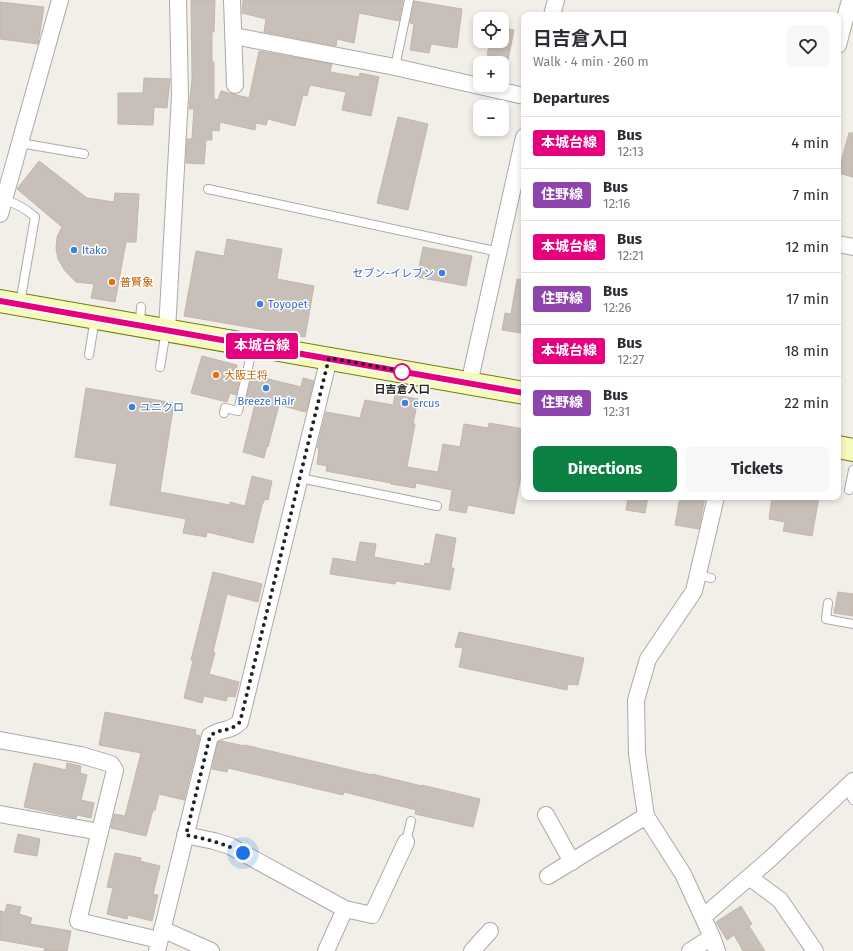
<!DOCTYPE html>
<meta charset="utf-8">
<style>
:root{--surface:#fff;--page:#f7f7f7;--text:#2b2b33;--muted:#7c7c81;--line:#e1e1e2;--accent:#0b8043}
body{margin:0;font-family:"Fira Sans","Noto Sans JP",sans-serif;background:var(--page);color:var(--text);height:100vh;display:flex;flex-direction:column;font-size:15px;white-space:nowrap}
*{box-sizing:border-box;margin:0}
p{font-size:13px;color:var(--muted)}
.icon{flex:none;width:22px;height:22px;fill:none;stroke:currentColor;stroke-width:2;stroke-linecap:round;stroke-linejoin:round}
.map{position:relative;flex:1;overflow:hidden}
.details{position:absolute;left:521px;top:12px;width:320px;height:488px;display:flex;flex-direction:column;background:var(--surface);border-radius:8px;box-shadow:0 2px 6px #0003}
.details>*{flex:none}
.badge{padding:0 8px;border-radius:3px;font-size:14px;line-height:26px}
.buttons{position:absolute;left:473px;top:12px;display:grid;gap:8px}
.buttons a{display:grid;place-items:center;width:36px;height:36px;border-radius:8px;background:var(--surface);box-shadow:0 2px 6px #0003;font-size:20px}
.you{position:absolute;width:20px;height:20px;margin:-10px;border:3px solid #fff;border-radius:50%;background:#1a73e8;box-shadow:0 0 0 6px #1a73e833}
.map>.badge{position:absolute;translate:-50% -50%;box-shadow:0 0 0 2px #fff}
h2{padding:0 12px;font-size:15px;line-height:36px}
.round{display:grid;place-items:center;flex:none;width:42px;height:42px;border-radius:8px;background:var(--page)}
.headline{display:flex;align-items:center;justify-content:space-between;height:68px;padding:0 12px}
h1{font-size:19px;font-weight:700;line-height:30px}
.primary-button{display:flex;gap:8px;margin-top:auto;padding:8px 12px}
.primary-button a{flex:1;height:46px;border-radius:8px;background:var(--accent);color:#fff;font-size:16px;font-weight:700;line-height:46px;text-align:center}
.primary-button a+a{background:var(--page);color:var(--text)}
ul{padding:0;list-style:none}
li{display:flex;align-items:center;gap:12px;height:52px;padding:0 12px;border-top:1px solid var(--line)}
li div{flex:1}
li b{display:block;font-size:15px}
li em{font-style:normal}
li .badge{min-width:44px;font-weight:700;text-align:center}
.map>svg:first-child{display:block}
.building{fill:#c7bfb8;stroke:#c4b6ab}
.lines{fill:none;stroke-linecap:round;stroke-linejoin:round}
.service-casing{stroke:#a9a9a9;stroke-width:10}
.minor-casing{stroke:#a9a9a9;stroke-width:18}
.secondary-casing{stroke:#707d05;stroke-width:24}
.service{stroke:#fff;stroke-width:8}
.minor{stroke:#fff;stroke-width:16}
.secondary{stroke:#f7fabf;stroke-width:22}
.line-casing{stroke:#fff;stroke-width:9}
.line{stroke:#e6007e;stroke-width:6}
.walk{stroke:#222;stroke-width:4;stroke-dasharray:0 7.2}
.shop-dot{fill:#3f7fe0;stroke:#fff;stroke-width:1.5}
.food-dot{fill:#e8710a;stroke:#fff;stroke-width:1.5}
.stop-dot{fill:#fff;stroke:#e6007e;stroke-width:2}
.labels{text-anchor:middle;stroke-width:3;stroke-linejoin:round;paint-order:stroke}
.shop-label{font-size:11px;fill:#366cbe;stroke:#fff;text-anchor:start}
.food-label{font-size:11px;fill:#c56008;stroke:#fff;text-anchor:start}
.stop-label{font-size:11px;font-weight:bold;fill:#222;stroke:#fff}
</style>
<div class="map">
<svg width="853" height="951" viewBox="0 0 853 951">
<rect width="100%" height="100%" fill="#f2efe9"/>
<path class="building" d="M191 0H215L214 32H212V62H214V99L218 100 221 91 249 98 259 51 332 64 330 72 359 77 360 73 379 77 371 116 342 110 346 92 310 85 307 96 303 95 295 126 268 119 266 125 256 123 255 130 220 122 219 131 212 130V140H206L204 164 186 163 187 139H192L194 109H189L192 79Z
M243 0H403L399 21 359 13 354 43 337 39 336 46 264 32 266 19 242 13Z
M414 1 462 9 457 48 431 44 429 53 410 50 414 24 410 23Z
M0 2 44 7 38 44 0 39Z
M502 27 514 30 508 60 487 55 490 41H502Z
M144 78 170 79 167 108 154 107 153 125 118 124V93H143Z
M398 117 428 124 408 210 377 203Z
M849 133H853V177L838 173Z
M39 161 87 198 114 202 115 193 139 194 136 242H126L115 302 91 298 94 284 76 282 65 271 58 259 56 248 57 237 62 227 17 189Z
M227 239 282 249 277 279 314 286 305 337 184 316 196 251 224 256Z
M423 247 472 256 466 286 417 277Z
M517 279 524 280V317L521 333 502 330 505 313 511 314Z
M202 356 237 365 236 371 241 373 236 395 230 393 227 402 191 393Z
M252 375 301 387 303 378 314 381 306 412 279 405 268 447 267 446 264 458 243 452 256 400 247 397Z
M86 388 174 403 160 492 230 505V502L245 506 252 476 272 481 268 500 265 499 262 505 253 543 207 532 206 537 183 533 186 519 110 505 117 464 75 457Z
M395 395 418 399 413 424H415L407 467 438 472 443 444 460 447 464 424 488 428 489 423 524 429V470H522L514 514 468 505 466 513 449 510 452 490 416 483 415 488 391 484V483L326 471 327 466 317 464 319 448H317L326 412 360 418 365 400 393 405Z
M628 497H648L645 513 626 510Z
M680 497H705L699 529 675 525Z
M772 497H819L812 536 783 531 785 522 769 519Z
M436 534 456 538 451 568H454L450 590 396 581 395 584 330 574 333 558 356 562 360 542 376 544 374 557 424 566 425 563 430 564Z
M213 572 262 584 258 602 227 594 213 652 215 653 209 674 239 682 235 697 228 696 226 701 204 696 202 703 184 698 193 661 191 660Z
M838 592 853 594V616L834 613Z
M459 632 584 658 578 685 568 684 567 690 459 667 463 648 455 647Z
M105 712 196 730 195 734 200 736 184 800 159 794 155 810H153L146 836 111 828 114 814 125 816 141 753 99 745Z
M221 741 245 746V745L372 775V774L422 786V785L480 799 473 827 415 814 416 810 344 792 343 795 228 768 227 772 212 769 218 742Z
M34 763 66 770 67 763 81 766 80 773 87 775 81 800 94 803 91 818 77 815 76 818 24 807Z
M18 834 40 839 37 856 14 852Z
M115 853 141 858 140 861 160 866 153 894 158 895 152 921 128 915 127 919 107 914 113 888 107 887Z
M7 904 21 907 19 914 32 918 30 924 71 931 67 951H44L45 948 0 940V911L5 912Z
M741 906 752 924 749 926 765 951H743L734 935 727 940 716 922Z"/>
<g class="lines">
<defs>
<path id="service" d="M395 67 409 0
M20 143 84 154
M208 189 499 252
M4 200C16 203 26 209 35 217L20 303
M140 324 141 307
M89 355 95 318
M160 367 166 331
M224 413 225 408 238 411 253 346
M300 478 437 506
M849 490 853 470
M698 575 711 578
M828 603 826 619 853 624
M847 787 853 800
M406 842 411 821"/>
<path id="minor" d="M232 0 235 85
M552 15 556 0
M234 36 395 67 524 96
M838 45 850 0
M0 214 60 0
M838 244 853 247
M167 330 180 96 178 0
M469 384 524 137
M716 497 694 591 648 659 636 700 637 754 646 816 683 874 712 937 717 951
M0 740 81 755 111 764 115 770 78 921 159 940
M0 814 100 832
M546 815 572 862
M185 835 214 841 230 846 345 909 372 915 406 842
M548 876 646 816
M749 877 780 900 815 951
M703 917 771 858 853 781
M162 929 211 951
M157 951 210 736C222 727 229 733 240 722L329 358
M326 951 345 909
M472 951 490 931
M690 951 712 937"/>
<path id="secondary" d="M0 301 524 393
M838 447 853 450"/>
</defs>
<use href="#service" class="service-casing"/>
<use href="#minor" class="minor-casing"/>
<use href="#secondary" class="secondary-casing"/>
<use href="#service" class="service"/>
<use href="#minor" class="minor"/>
<use href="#secondary" class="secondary"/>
</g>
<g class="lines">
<defs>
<path id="line" d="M0 301 524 393"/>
</defs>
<use href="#line" class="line-casing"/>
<use href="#line" class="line"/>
<path class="walk" d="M243 853C224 843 206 839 186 835L210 736C222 727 229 733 240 722L329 358 407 372H402"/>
</g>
<g class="shop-dot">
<circle cx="74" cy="250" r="4"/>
<circle cx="442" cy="273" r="4"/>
<circle cx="260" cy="304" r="4"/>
<circle cx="266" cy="388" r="4"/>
<circle cx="405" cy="403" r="4"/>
<circle cx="132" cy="407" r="4"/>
</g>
<g class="food-dot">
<circle cx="112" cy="282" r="4"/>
<circle cx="216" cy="375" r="4"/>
</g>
<circle class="stop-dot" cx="402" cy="372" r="8"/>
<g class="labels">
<g class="shop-label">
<text x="82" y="254">Itako</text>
<text x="434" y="277" text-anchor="end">セブン-イレブン</text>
<text x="268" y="308">Toyopet</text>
<text x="266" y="405" text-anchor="middle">Breeze Hair</text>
<text x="413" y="407">ercus</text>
<text x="140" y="411">ユニクロ</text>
</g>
<g class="food-label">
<text x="120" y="286">普賢象</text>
<text x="224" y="379">大阪王将</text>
</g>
<g class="stop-label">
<text x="402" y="393">日吉倉入口</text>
</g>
</g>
</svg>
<div class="buttons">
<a><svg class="icon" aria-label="locate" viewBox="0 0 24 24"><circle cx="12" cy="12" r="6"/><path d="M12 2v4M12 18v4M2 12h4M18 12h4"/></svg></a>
<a>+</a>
<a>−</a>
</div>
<div class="you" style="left:243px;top:853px"></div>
<b class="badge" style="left:262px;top:346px;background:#e6007e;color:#fff">本城台線</b>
<section class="details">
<div class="headline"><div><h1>日吉倉入口</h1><p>Walk · 4 min · 260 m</p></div><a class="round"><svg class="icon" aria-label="heart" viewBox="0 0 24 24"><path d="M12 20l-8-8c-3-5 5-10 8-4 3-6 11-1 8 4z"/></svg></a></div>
<h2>Departures</h2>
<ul>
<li><span class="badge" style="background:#e6007e;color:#fff">本城台線</span><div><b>Bus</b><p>12:13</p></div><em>4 min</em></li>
<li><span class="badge" style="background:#8e44ad;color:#fff">住野線</span><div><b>Bus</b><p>12:16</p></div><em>7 min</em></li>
<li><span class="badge" style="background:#e6007e;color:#fff">本城台線</span><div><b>Bus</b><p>12:21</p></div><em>12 min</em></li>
<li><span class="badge" style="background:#8e44ad;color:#fff">住野線</span><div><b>Bus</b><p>12:26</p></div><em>17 min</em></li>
<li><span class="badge" style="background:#e6007e;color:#fff">本城台線</span><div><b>Bus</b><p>12:27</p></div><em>18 min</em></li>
<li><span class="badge" style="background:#8e44ad;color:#fff">住野線</span><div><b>Bus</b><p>12:31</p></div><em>22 min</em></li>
</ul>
<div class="primary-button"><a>Directions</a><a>Tickets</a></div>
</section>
</div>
